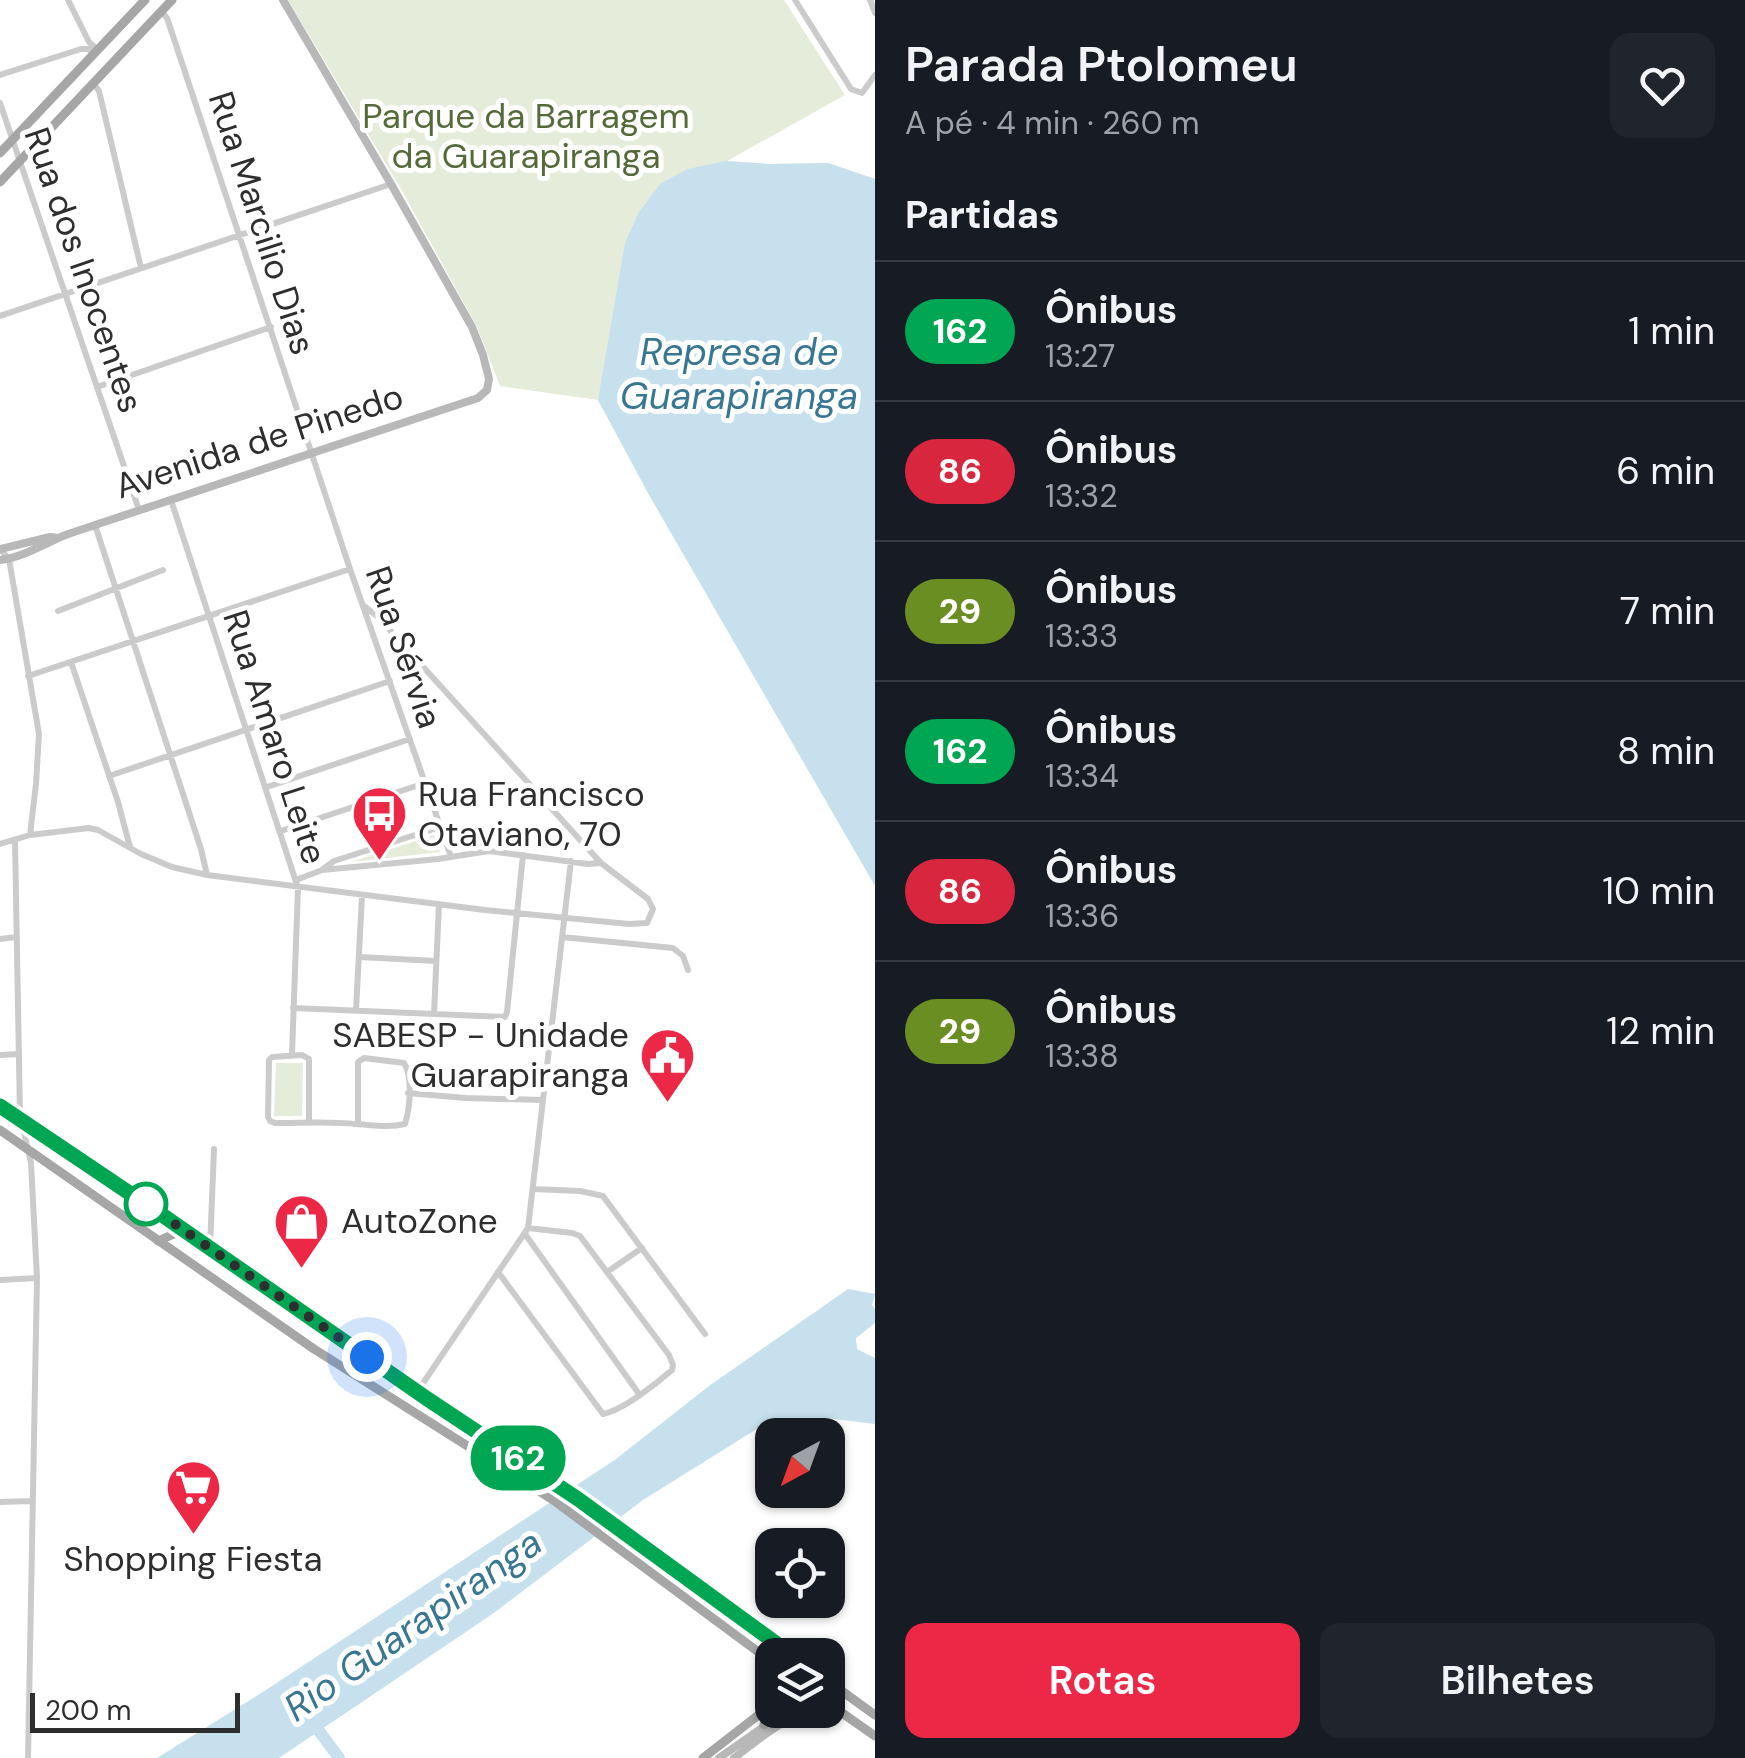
<!DOCTYPE html>
<html lang="pt">
<meta charset="utf-8">
<style>
:root{--surface:#171b24;--page:#20242c;--text:#f1f3f6;--muted:#9ea1a6;--line:#363941;--accent:#ed2846}
body{margin:0;font-family:"DM Sans",sans-serif;background:var(--page);color:var(--text);height:100vh;display:flex;flex-direction:column;font-size:38px;white-space:nowrap}
*{box-sizing:border-box;margin:0}
p{font-size:32px;color:var(--muted)}
.icon{flex:none;width:55px;height:55px;fill:none;stroke:currentColor;stroke-width:2;stroke-linecap:round;stroke-linejoin:round}
.map{position:relative;flex:1;overflow:hidden}
.drawer{display:flex;flex-direction:column;background:var(--surface);width:870px}
.drawer>*{flex:none}
.badge{padding:0 20px;border-radius:32px;font-size:35px;line-height:65px}
.needle{width:65px;rotate:221deg}
.fabs{position:absolute;left:755px;top:1418px;display:grid;gap:20px}
.fabs a{display:grid;place-items:center;width:90px;height:90px;border-radius:20px;background:var(--surface);box-shadow:0 2px 8px #0004;font-size:50px}
.scale{position:absolute;left:30px;bottom:25px;width:210px;box-sizing:border-box;padding-left:10px;border:5px solid #2e2e2e;border-top:0;font-size:28px;line-height:35px;white-space:nowrap;color:#2e2e2e;-webkit-text-stroke:8px #fff;paint-order:stroke}
.you{position:absolute;width:50px;height:50px;margin:-25px;border:8px solid #fff;border-radius:50%;background:#1a73e8;box-shadow:0 0 0 15px #1a73e833}
.map>.badge{position:absolute;translate:-50% -50%;box-shadow:0 0 0 5px #fff}
h2{padding:0 30px;font-size:38px;line-height:90px}
.round{display:grid;place-items:center;flex:none;width:105px;height:105px;border-radius:20px;background:var(--page)}
.overview{display:flex;align-items:center;justify-content:space-between;height:170px;padding:0 30px}
h1{font-size:48px;font-weight:600;line-height:75px}
.primary-button{display:flex;gap:20px;margin-top:auto;padding:20px 30px}
.primary-button a{flex:1;height:115px;border-radius:20px;background:var(--accent);color:#fff;font-size:40px;font-weight:600;line-height:115px;text-align:center}
.primary-button a+a{background:var(--page);color:var(--text)}
ul{padding:0;list-style:none}
li{display:flex;align-items:center;gap:30px;height:140px;padding:0 30px;border-top:2px solid var(--line)}
li div{flex:1}
li b{display:block;font-size:38px}
li em{font-style:normal}
li .badge{min-width:110px;font-weight:700;text-align:center}
main{display:flex;flex:1;min-height:0}
.map>svg:first-child{display:block}
.green{fill:#e5ecda}
.water{fill:#c6e1ed}
.lines{fill:none;stroke-linecap:round;stroke-linejoin:round}
.river{stroke:#c6e1ed;stroke-width:12}
.street{stroke:#cbcbcb;stroke-width:6}
.secondary{stroke:#b8b8b8;stroke-width:8}
.primary{stroke:#a6a6a6;stroke-width:9}
.line-casing{stroke:#fff;stroke-width:22}
.line{stroke:#00a651;stroke-width:15}
.walk{stroke:#2e2e2e;stroke-width:10;stroke-dasharray:0 18}
.stop-dot{fill:#fff;stroke:#00a651;stroke-width:5}
.labels{text-anchor:middle;stroke-width:10;stroke-linejoin:round;paint-order:stroke}
.park-label{font-size:35px;fill:#546b39;stroke:#fff}
.street-label{font-size:35px;fill:#2e2e2e;stroke:#fff}
.poi-label{font-size:35px;fill:#2e2e2e;stroke:#fff;text-anchor:start}
.water-label{font-size:38px;font-style:italic;fill:#387793;stroke:#fff}
</style>
<main>
<div class="map">
<svg width="875" height="1758" viewBox="0 0 875 1758">
<rect width="100%" height="100%" fill="#fff"/>
<path class="green" d="M288 0H784L845 95 727 161 770 164 828 163 875 179 616 433 598 400 500 386 477 327 401 189Z
M434 835 440 852 351 862Z
M276 1063H303L302 1116H274Z"/>
<path class="water" d="M725 161 770 164 828 163 875 179V886L649 495 598 400 625 243 639 212 661 183 688 169Z
M848 1289 875 1294 872 1305 875 1309V1323L856 1338 857 1349 875 1358V1424L826 1418 768 1422 643 1500 491 1615 279 1758H157L266 1690 616 1459 709 1386Z"/>
<g class="lines">
<path class="river" d="M311 1720 339 1758"/>
<path class="street" d="M68 0 89 42 98 50
M795 0 851 89 862 93 875 75
M870 0 875 13
M161 11 167 18 350 569 451 857
M0 75 81 49H88L94 54
M93 83 99 91 141 268
M0 103 139 510
M0 316 391 184
M97 387 271 327
M171 500 298 888 292 1054
M95 525 201 849 207 875
M0 549 9 559 39 734 36 784 30 835
M364 606 377 616 601 863
M58 611 163 570
M71 662 118 802 130 847
M28 676 350 569
M109 776 390 681
M267 787 410 739
M281 831 425 783
M15 841 20 1115 31 1163 37 1278 28 1758
M0 844 30 835 89 828 98 830 141 854 172 867 207 875 485 910 629 924 647 923 653 909 648 899 601 863 588 864 489 851 438 859 322 870 296 880
M323 869 334 861 440 827
M562 937 673 948 683 956 688 970
M0 939 17 937
M359 957 436 961
M293 1008 505 1017 507 1012 523 855
M356 1010 362 896
M434 1014 439 904
M0 1055 19 1054
M408 1093 465 1098 543 1100
M309 1123V1059L302 1055 272 1057 269 1060 268 1117 270 1121 275 1123C302 1123 330 1121 356 1124 373 1125 388 1128 405 1124 410 1108 413 1077 404 1063L364 1058 358 1062V1124
M533 1189 580 1191 603 1196 705 1334
M525 1234 639 1394
M210 1248 214 1149
M498 1272 603 1414C623 1410 656 1384 672 1370L673 1365 669 1355 580 1236 572 1233 528 1228
M607 1272 642 1248
M0 1280 37 1278
M417 1392 528 1228 571 861
M0 1502 31 1501"/>
<path class="secondary" d="M0 549 50 537 58 538
M0 560C23 557 42 545 63 536 73 532 84 529 95 525L478 398 487 390 489 379 483 355 472 327 391 184 283 0
M719 1758 788 1710
M734 1758C759 1739 786 1715 818 1710"/>
<path class="primary" d="M0 153 145 0
M0 182 172 0
M0 1107 165 1217 426 1398 556 1483 631 1536 792 1655
M0 1130 314 1349 553 1500 772 1662
M158 1241 183 1230
M828 1681 875 1715
M828 1703 875 1736
M764 1725 777 1710
M703 1758 761 1713 772 1699"/>
</g>
<g class="lines">
<defs>
<path id="line" d="M0 1106 165 1217 426 1398 578 1499 792 1655"/>
</defs>
<use href="#line" class="line-casing"/>
<use href="#line" class="line"/>
<path class="walk" d="M146 1204 367 1357"/>
</g>
<defs>
<symbol id="bus-pin" viewBox="-11 -11 22 30"><path d="M0 17L-7.5 6A9.5 9.5 0 1 1 7.5 6Z" fill="#ed2846" stroke="#fff"/><path d="M-5-6H5V4H4V6H2V4H-2V6H-4V4H-5ZM-3.5-4V0h7V-4ZM-3.5 1.2v1.5H-2V1.2ZM2 1.2v1.5H3.5V1.2Z" fill="#fff"/></symbol>
<symbol id="civic-pin" viewBox="-11 -11 22 30"><path d="M0 17L-7.5 6A9.5 9.5 0 1 1 7.5 6Z" fill="#ed2846" stroke="#fff"/><path d="M-.6-6.5H3V-4.5H.6V-3L4-1V1h2V6H-6V1h2V-1L-.6-3ZM-1.2 2.5V6h2.4V2.5Z" fill="#fff"/></symbol>
<symbol id="shop-pin" viewBox="-11 -11 22 30"><path d="M0 17L-7.5 6A9.5 9.5 0 1 1 7.5 6Z" fill="#ed2846" stroke="#fff"/><path d="M-5-2.5h2.3a2.7 3.5 0 0 1 5.4 0H5L5.5 6h-11ZM-1.5-2.5h3a1.5 2.3 0 0 0-3 0Z" fill="#fff"/></symbol>
<symbol id="supermarket-pin" viewBox="-11 -11 22 30"><path d="M0 17L-7.5 6A9.5 9.5 0 1 1 7.5 6Z" fill="#ed2846" stroke="#fff"/><path d="M-6-5.5h2.5l.6 2H6L4.5 2H-2.5L-4.4-4H-6ZM-1.5 3.2a1.3 1.3 0 1 0 .1 0ZM3 3.2a1.3 1.3 0 1 0 .1 0Z" fill="#fff"/></symbol>
</defs>
<g fill-rule="evenodd">
<use href="#bus-pin" x="348" y="782" width="63" height="86"/>
<use href="#civic-pin" x="636" y="1024" width="63" height="86"/>
<use href="#shop-pin" x="270" y="1190" width="63" height="86"/>
<use href="#supermarket-pin" x="162" y="1456" width="63" height="86"/>
</g>
<circle class="stop-dot" cx="146" cy="1204" r="20"/>
<g class="labels">
<g class="park-label">
<text x="526" y="128">Parque da Barragem<tspan x="526" dy="40">da Guarapiranga</tspan></text>
</g>
<g class="street-label">
<text transform="translate(262 223) rotate(72)" y="12">Rua Marcilio Dias</text>
<text transform="translate(84 270) rotate(71)" y="12">Rua dos Inocentes</text>
<text transform="translate(259 441) rotate(-18)" y="12">Avenida de Pinedo</text>
<text transform="translate(404 647) rotate(71)" y="12">Rua Sérvia</text>
<text transform="translate(275 737) rotate(72)" y="12">Rua Amaro Leite</text>
</g>
<g class="poi-label">
<text x="418" y="806">Rua Francisco<tspan x="418" dy="40">Otaviano, 70</tspan></text>
<text x="629" y="1047" text-anchor="end">SABESP - Unidade<tspan x="629" dy="40">Guarapiranga</tspan></text>
<text x="341" y="1233">AutoZone</text>
<text x="193" y="1571" text-anchor="middle">Shopping Fiesta</text>
</g>
<g class="water-label">
<text x="739" y="365">Represa de<tspan x="739" dy="44">Guarapiranga</tspan></text>
<text transform="translate(413 1625) rotate(-35)" y="13">Rio Guarapiranga</text>
</g>
</g>
</svg>
<div class="fabs">
<a><svg class="needle" viewBox="-14 -14 28 28"><path d="M0-13l5 13h-10z" fill="#e53935"/><path d="M0 13l5-13h-10z" fill="#9ea1a6"/></svg></a>
<a><svg class="icon" aria-label="locate" viewBox="0 0 24 24"><circle cx="12" cy="12" r="6"/><path d="M12 2v4M12 18v4M2 12h4M18 12h4"/></svg></a>
<a><svg class="icon" aria-label="layers" viewBox="0 0 24 24"><path d="M12 4l9 5-9 5-9-5zM3 14l9 5 9-5"/></svg></a>
</div>
<div class="scale">200 m</div>
<div class="you" style="left:367px;top:1357px"></div>
<b class="badge" style="left:518px;top:1458px;background:#00a651;color:#fff">162</b>
</div>
<section class="drawer">
<div class="overview"><div><h1>Parada Ptolomeu</h1><p>A pé · 4 min · 260 m</p></div><a class="round"><svg class="icon" aria-label="heart" viewBox="0 0 24 24"><path d="M12 20l-8-8c-3-5 5-10 8-4 3-6 11-1 8 4z"/></svg></a></div>
<h2>Partidas</h2>
<ul>
<li><span class="badge" style="background:#00a651;color:#fff">162</span><div><b>Ônibus</b><p>13:27</p></div><em>1 min</em></li>
<li><span class="badge" style="background:#d7263d;color:#fff">86</span><div><b>Ônibus</b><p>13:32</p></div><em>6 min</em></li>
<li><span class="badge" style="background:#6b8e23;color:#fff">29</span><div><b>Ônibus</b><p>13:33</p></div><em>7 min</em></li>
<li><span class="badge" style="background:#00a651;color:#fff">162</span><div><b>Ônibus</b><p>13:34</p></div><em>8 min</em></li>
<li><span class="badge" style="background:#d7263d;color:#fff">86</span><div><b>Ônibus</b><p>13:36</p></div><em>10 min</em></li>
<li><span class="badge" style="background:#6b8e23;color:#fff">29</span><div><b>Ônibus</b><p>13:38</p></div><em>12 min</em></li>
</ul>
<div class="primary-button"><a>Rotas</a><a>Bilhetes</a></div>
</section>
</main>
